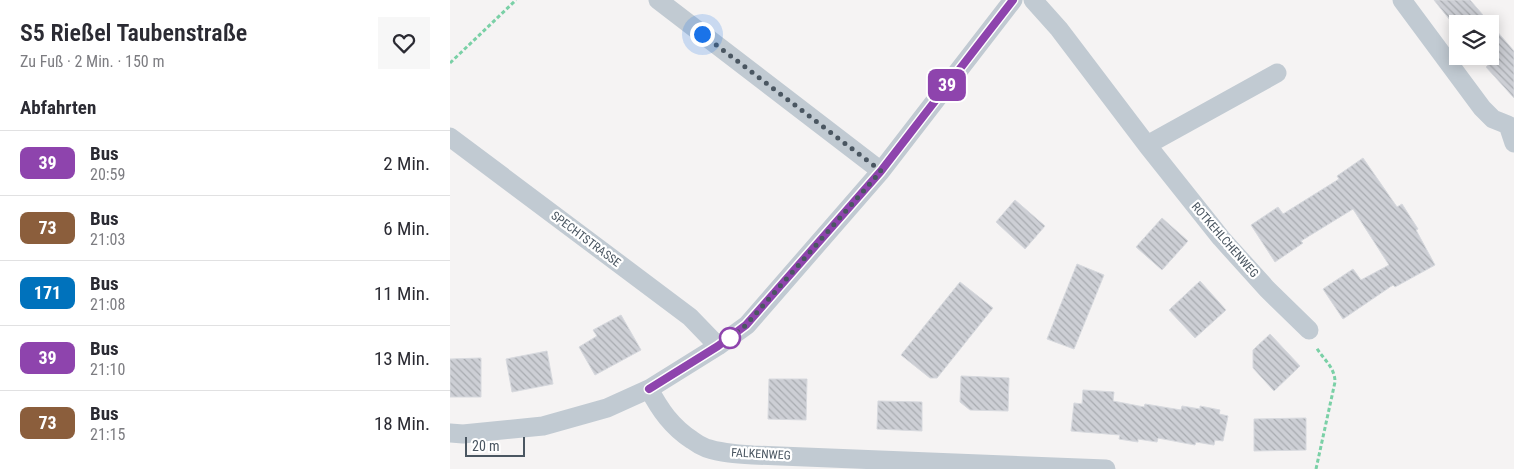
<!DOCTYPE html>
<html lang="de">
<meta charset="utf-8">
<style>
:root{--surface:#fff;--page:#f7f7f7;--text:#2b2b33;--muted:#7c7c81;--line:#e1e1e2}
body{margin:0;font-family:"Roboto Condensed",sans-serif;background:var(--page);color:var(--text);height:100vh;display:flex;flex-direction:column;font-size:19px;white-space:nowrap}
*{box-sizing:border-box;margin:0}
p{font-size:16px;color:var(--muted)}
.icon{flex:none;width:28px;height:28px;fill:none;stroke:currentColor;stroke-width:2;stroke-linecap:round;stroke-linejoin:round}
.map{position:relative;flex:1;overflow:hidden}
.details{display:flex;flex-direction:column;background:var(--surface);width:450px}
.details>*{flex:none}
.badge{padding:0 10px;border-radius:8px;font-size:18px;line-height:32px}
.tools{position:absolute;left:999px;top:15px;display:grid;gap:10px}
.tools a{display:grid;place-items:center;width:50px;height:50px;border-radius:0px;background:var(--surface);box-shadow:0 2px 12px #0003;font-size:25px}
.scale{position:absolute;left:15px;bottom:12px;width:60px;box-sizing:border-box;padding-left:5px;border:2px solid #4a5661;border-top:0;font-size:14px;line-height:18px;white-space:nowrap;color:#4a5661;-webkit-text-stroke:4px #fff;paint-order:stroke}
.you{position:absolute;width:25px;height:25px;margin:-12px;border:4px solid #fff;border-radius:50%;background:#1a73e8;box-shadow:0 0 0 8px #1a73e833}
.map>.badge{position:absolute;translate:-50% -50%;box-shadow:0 0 0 2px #fff}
h2{padding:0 20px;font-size:19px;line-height:45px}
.round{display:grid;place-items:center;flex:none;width:52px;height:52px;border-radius:0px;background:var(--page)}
.headline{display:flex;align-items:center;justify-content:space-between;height:85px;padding:0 20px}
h1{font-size:24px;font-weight:600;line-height:38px}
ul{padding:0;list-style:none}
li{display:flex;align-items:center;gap:15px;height:65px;padding:0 20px;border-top:1px solid var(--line)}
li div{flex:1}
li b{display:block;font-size:19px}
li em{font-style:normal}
li .badge{min-width:55px;font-weight:700;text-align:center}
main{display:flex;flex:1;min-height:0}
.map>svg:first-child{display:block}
.building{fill:url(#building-back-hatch);stroke:#d7d9de}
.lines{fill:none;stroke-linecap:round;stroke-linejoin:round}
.path{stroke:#7ad0a6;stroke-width:3;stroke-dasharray:4 2.5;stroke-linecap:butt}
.minor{stroke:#c1cad2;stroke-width:19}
.line-casing{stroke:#fff;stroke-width:11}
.line{stroke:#8e44ad;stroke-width:8}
.walk{stroke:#4a5661;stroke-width:5;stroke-dasharray:0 9}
.stop-dot{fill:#fff;stroke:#8e44ad;stroke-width:2.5}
.labels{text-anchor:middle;stroke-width:4.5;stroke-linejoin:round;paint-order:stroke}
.street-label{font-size:12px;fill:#4a5661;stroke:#fff}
</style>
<main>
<section class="details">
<div class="headline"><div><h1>S5 Rießel Taubenstraße</h1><p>Zu Fuß · 2 Min. · 150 m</p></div><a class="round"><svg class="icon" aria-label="heart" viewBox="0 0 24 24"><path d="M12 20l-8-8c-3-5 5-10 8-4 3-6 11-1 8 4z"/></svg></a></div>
<h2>Abfahrten</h2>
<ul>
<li><span class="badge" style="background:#8e44ad;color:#fff">39</span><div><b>Bus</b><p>20:59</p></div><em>2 Min.</em></li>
<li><span class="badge" style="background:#8b5e3c;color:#fff">73</span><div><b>Bus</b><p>21:03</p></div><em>6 Min.</em></li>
<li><span class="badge" style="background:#0072bc;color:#fff">171</span><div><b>Bus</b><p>21:08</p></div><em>11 Min.</em></li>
<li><span class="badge" style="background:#8e44ad;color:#fff">39</span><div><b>Bus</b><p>21:10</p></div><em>13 Min.</em></li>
<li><span class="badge" style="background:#8b5e3c;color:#fff">73</span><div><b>Bus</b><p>21:15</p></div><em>18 Min.</em></li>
</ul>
</section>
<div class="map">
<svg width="1064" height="469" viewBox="0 0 1064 469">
<defs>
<pattern id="building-back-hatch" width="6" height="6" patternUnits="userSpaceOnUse" patternTransform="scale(1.25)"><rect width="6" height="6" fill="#cdcfd5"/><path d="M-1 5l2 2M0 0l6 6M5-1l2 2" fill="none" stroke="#a8abb0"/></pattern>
</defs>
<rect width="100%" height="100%" fill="#f5f3f3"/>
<path class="building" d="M984 0H1020L1064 51V98L1036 67 1040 63V24H1003Z
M913 158 947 207 952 204 968 229 966 230 985 265 945 287 943 285 893 319 873 289 903 269 911 280 939 265 903 209 851 241 853 243 825 262 801 225 828 207 833 214 889 179 887 176Z
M565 200 595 226 575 249 546 222Z
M712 218 738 241 712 270 686 247Z
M627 264 654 275 624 349 597 339Z
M750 281 776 310 745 338 719 310Z
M510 282 543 308 487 378H480L451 355Z
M171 315 191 350 145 375 129 347 147 336 143 330Z
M820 334 850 366 824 391 803 368V350Z
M97 351 103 384 62 392 56 359Z
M31 358V397H0V359Z
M511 376 559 378 558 411 520 410 510 402Z
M319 379H357L356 420 318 419Z
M633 390 664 392 663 401 694 407 695 404 731 410 732 406 750 409V406L770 410 769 414 778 416 773 441 765 440 764 445 746 442 745 445 708 438 707 442 688 439V442L669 439 670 435 621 431 624 403 632 404Z
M428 401 472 402V431L427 429Z
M856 418V450L804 451V419Z"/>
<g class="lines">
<path class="path" d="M0 63 66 0
M866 469 885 382C885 367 873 359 866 347"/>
<path class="minor" d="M208 0 431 171
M583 0 609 29 697 145 827 73
M952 0 1032 108 1043 119 1058 125 1064 143
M0 137 240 317 268 346
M697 145 771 238 817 289 859 330
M199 389C210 410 222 427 242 440 246 443 251 446 256 448 271 453 287 454 303 455L656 469
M0 433 13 434 93 426 157 408 199 389 268 346 297 325 431 171 563 0"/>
</g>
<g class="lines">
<defs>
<path id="line" d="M199 389 268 346 296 325 431 171 563 0"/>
</defs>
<use href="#line" class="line-casing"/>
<use href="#line" class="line"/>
<path class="walk" d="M252 34 431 171 296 325 280 338"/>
</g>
<circle class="stop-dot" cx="280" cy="338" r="10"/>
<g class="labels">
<g class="street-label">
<text transform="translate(136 239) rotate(37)" y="4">SPECHTSTRASSE</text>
<text transform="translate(775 240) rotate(49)" y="4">ROTKEHLCHENWEG</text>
<text transform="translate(311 454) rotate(3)" y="4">FALKENWEG</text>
</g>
</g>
</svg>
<div class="tools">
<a><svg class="icon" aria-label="layers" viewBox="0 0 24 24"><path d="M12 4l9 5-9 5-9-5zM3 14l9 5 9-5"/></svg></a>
</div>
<div class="scale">20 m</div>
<div class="you" style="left:252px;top:34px"></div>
<b class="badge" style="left:497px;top:85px;background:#8e44ad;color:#fff">39</b>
</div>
</main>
